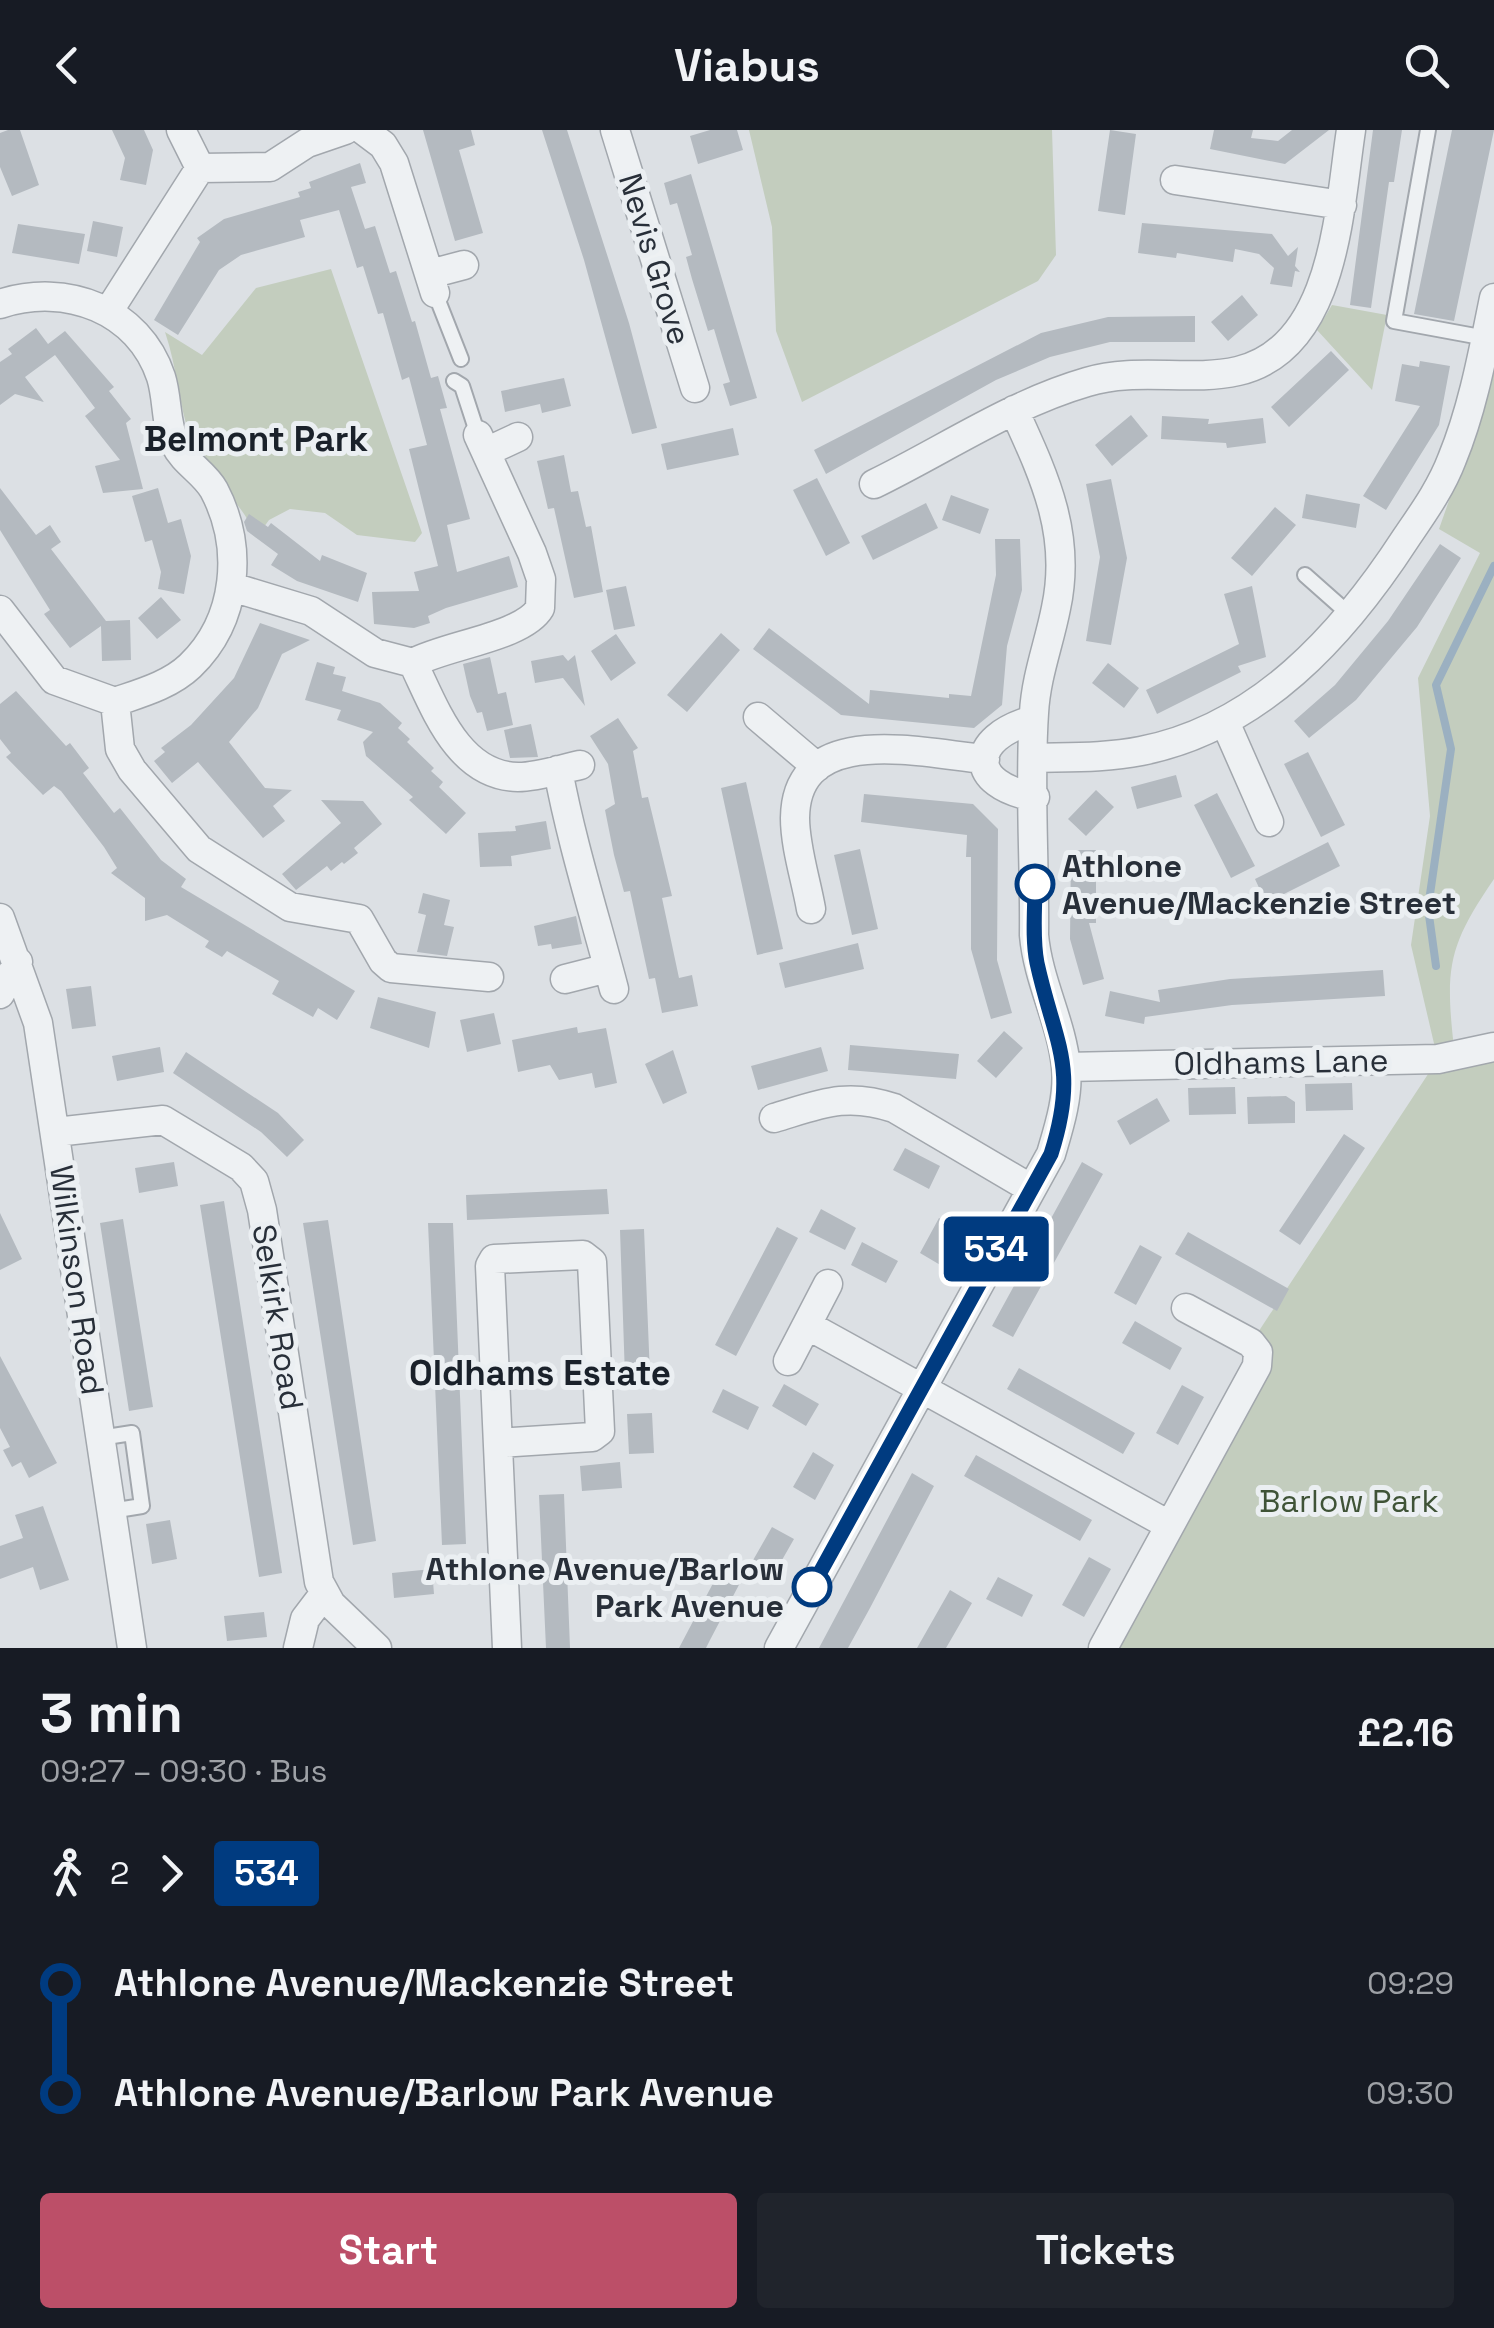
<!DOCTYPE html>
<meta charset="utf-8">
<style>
:root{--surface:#171b24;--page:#20242c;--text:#f1f3f6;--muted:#9ea1a6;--accent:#bc4f68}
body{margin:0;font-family:"Space Grotesk",sans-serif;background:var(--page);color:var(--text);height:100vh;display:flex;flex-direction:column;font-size:38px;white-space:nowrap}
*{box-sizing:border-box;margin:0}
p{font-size:32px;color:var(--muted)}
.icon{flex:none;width:55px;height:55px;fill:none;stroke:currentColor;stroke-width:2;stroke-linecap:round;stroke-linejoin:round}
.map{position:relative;height:1518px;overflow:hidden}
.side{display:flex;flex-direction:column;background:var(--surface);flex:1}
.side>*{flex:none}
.badge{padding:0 20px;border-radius:8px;font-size:35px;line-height:65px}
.map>.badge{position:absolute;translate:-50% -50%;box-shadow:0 0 0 5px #fff}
.legs{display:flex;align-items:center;gap:15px;height:110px;padding:0 40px;font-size:32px}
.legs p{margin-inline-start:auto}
.head{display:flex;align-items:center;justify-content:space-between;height:170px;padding:0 40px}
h1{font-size:55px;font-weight:700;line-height:75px}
.action{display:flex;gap:20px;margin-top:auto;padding:20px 40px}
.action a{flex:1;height:115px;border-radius:10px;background:var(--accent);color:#fff;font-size:40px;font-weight:700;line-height:115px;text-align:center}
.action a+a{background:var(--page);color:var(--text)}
ul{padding:0 40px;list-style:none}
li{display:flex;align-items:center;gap:35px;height:110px;font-size:38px}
li i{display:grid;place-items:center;width:15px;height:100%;margin:0 12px;background:currentColor}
li i::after{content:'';width:25px;height:25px;margin:-12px;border:8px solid;border-radius:50%;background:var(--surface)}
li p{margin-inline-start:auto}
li:first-child i{background:linear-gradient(#0000 50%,currentColor 0)}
li:last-child i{background:linear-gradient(currentColor 50%,#0000 0)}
header{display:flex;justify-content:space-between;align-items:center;height:130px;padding:0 40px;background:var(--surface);font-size:45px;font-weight:700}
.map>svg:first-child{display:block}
.green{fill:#c3cdbe}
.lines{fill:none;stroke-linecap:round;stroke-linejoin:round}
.stream{stroke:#9bb0c1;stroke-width:8}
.building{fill:#b4bac0}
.lane-casing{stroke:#a2a7ad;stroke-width:18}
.street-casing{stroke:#a2a7ad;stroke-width:31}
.lane{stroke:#eef1f3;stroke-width:14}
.street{stroke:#eef1f3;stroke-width:28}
.line-1-casing{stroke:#fff;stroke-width:22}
.line-1{stroke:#003b80;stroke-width:15}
.stop-1-dot{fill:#fff;stroke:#003b80;stroke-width:5}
.labels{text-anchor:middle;stroke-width:10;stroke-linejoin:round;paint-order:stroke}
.street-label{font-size:32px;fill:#282f39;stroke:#ebeff2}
.stop-label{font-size:32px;font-weight:bold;fill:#282f39;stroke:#ebeff2;text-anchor:start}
.park-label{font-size:32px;fill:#3f5337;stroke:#ebeff2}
.neighbourhood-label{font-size:35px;font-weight:bold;fill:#1a212a;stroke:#ebeff2}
</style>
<header><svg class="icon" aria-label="back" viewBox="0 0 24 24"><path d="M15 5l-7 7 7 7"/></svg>Viabus<svg class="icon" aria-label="search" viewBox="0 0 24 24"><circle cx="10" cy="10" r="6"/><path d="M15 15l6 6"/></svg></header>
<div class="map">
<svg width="1494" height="1518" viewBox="0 0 1494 1518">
<rect width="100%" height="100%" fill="#dce0e4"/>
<path class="green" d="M749 0H1052L1056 125 1038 151 802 272 776 201 772 97Z
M331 139 422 403 415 412 357 405 325 383 290 379 269 390 256 408C244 370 204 347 191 310 179 276 177 237 165 202L202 225 256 158Z
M1332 175 1387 185 1372 260 1317 200Z
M1494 224V749C1448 816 1445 838 1454 918L1436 922 1411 815 1430 686 1418 548 1480 423 1439 399 1477 291Z
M1494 917V1518H1103L1257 1236 1251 1213 1438 929Z"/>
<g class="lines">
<path class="stream" d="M1436 836 1428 778 1451 619 1436 555 1494 436"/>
</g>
<path class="building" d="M8 0H20L39 55 12 66 0 37V3Z
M112 0H144L153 20 146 55 120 50 125 28Z
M423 0H471L475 15 459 20 483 103 455 111Z
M542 0H567L629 193 657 298 632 304 584 130Z
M710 0H737L743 20 698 34 690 6Z
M1110 0 1136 4 1125 85 1098 81Z
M1214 0H1253L1251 8 1278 11 1292 0H1329L1285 34 1210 19Z
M1373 0H1402L1394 52H1389L1371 178 1350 175Z
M1452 0H1494L1454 191 1414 184Z
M360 33 366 53 351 57 365 99 375 96 390 143 396 141 412 192 415 191 431 248 438 246 447 278 440 279 470 389 447 395 457 442 509 426 518 457 446 478 428 486 430 493 414 498 374 494 372 462 419 461 414 442 438 436 409 319 427 315 409 247 402 250 383 183 378 184 363 136 357 138 339 80 300 90 305 107 241 125 219 140 178 205 154 190 200 112 197 108 224 89 300 67 298 62 311 58 309 52Z
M691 44 757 268 730 276 723 254 730 252 722 226 714 199 708 201 692 149 686 127 692 125 677 73 670 75 664 53Z
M93 91 123 97 117 127 87 121Z
M1142 93 1272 104 1288 126 1298 117 1295 136 1300 142 1295 141 1292 157 1270 154 1274 138 1259 124 1235 119 1233 132 1177 123 1176 128 1138 123Z
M18 94 85 104 79 134 12 123Z
M1242 165 1258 185 1228 211 1211 192Z
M1195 186V212H1110L1050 227 996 250 826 344 814 320 1041 203 1108 187Z
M36 198 48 214 65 201 114 257 109 261 131 289 126 293 143 359 103 363 95 336 120 330 85 286 95 278 55 225 25 247 44 272 15 264 0 275V232L12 224 8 219Z
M1331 221 1349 240 1289 297 1271 277Z
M1420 231 1450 236 1439 295 1386 380 1363 366 1420 276 1395 271 1402 234 1419 237Z
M564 248 571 276 542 283 540 274 505 282 501 261Z
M1131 285 1148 306 1112 336 1095 315Z
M1162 286 1209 289 1208 294 1263 288 1266 313 1227 318 1226 313 1161 309Z
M733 298 739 325 667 340 661 314Z
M564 325 571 362 578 361 586 397 591 396 603 462 574 468 554 378 548 379 537 331Z
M817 348 850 413 826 426 793 360Z
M1111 349 1127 428 1111 515 1086 511 1100 427 1086 354Z
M0 358 36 405 50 395 61 412 51 419 106 491 130 490 131 530 102 531 101 496 70 518 44 484 50 480 0 400Z
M158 358 168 393 181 389 191 426 184 464 158 459 161 442 152 410 145 412 132 366Z
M1306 364 1360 374 1356 398 1302 388Z
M951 365 989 379 980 404 942 390Z
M926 373 938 398 873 430 861 406Z
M1275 377 1296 395 1252 446 1231 428Z
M249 384 268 397 271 393 320 431 322 425 367 443 358 472 297 451 271 435 278 424 247 401 244 392Z
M995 409H1020L1022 460 1007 516 1002 575 974 598 841 585 753 519 769 498 869 574 870 560 949 568V564L971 566 996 445Z
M1440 414 1461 428 1417 497 1356 570 1309 608 1294 591 1335 555 1388 491Z
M626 456 635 496 614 500 606 460Z
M1252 456 1266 527 1238 536 1241 542 1157 584 1146 560 1239 514 1224 464Z
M161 467 181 490 157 509 138 488Z
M260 493 310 510 282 524 258 578 229 612 265 658 292 660 273 676 285 691 263 708 198 632 172 653 154 631 165 622 161 618 191 595 234 548Z
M721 503 740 520 687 582 667 565Z
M616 504 636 533 611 551 591 521Z
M563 525 568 531 575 525 585 576 563 548 535 553 531 531Z
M490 527 498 564 506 562 513 595 487 601 482 582 477 583 470 566 463 534Z
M317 532 335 537 333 544 346 547 342 561 380 573 402 593 398 598 410 609 407 612 434 638 431 641 443 652 439 657 466 683 446 704 409 670 413 667 366 626 363 612 373 602 337 590 341 580 305 570Z
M1108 533 1139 558 1124 578 1092 553Z
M16 561 66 616 70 613 89 638 83 643 114 683 120 678 161 730 186 749 181 757 355 861 337 890 318 878 313 887 272 864 279 851 227 821 222 827 205 817 209 811 167 785 145 791V768L111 743 117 738 104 717 61 661 54 656 43 665 6 627 11 623 0 609V574Z
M618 588 638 618 633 621 642 668 648 667 672 766 662 768 679 848 692 845 698 876 662 883 655 848 649 849 630 761 624 762 614 725 605 680 615 674 608 634 590 606Z
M531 594 538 627 510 628 504 600Z
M1308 622 1345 695 1321 707 1284 634Z
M1176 645 1182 667 1137 679 1131 657Z
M746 652 783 819 757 825 721 658Z
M1096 660 1114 677 1086 706 1068 689Z
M1217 663 1255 736 1231 748 1194 675Z
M864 664 973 674 998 699 997 830 1012 883 991 889 971 819V727H966L967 705 861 692Z
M321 670 363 671 382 694 354 718 358 723 344 734 342 732 331 741 327 736 296 760 282 744 341 693Z
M546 691 551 719 511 726 512 736 480 737 478 703 516 701 515 696Z
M1328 712 1340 736 1266 773 1255 749Z
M860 719 878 799 852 805 834 725Z
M1071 720H1096V793H1089L1104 849 1083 855 1070 809Z
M423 763 450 770 444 795 454 797 447 826 417 822 426 785 418 783Z
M576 786 582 814 552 819 551 814 538 816 534 796Z
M858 813 864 839 785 858 779 833Z
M1383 840 1385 866 1232 875 1145 887 1144 894 1105 886 1110 861 1160 872 1158 860 1230 849Z
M91 856 96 896 72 899 66 859Z
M378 867 436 882 429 918 370 898Z
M494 883 501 914 467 922 460 890Z
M577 897 578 903 606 898 617 953 595 958 592 943 559 950 550 935 518 942 512 910Z
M1004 901 1023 918 996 948 977 931Z
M850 915 959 924 956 949 848 940Z
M160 917 164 942 117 951 112 926Z
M821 917 828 941 758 960 751 936Z
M673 920 687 963 663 974 645 934Z
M186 922 278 983 304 1010 287 1027 261 1002 173 943Z
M1352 953 1353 980 1306 981 1305 954Z
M1235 957 1236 984 1189 985 1188 958Z
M1286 966 1295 972V993L1248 994 1247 967Z
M1157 968 1170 991 1130 1015 1117 991Z
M1344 1004 1365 1018 1300 1115 1279 1101Z
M905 1018 940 1036 929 1059 893 1040Z
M174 1032 178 1056 139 1063 135 1038Z
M1082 1032 1103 1044 1013 1207 992 1196Z
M607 1059 609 1084 467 1090 466 1065Z
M224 1071 282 1443 259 1447 200 1075Z
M821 1079 856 1098 845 1120 809 1102Z
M0 1083 22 1129 0 1140Z
M939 1088 961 1101 942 1136 920 1123Z
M123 1089 153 1277 129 1281 100 1093Z
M328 1090 376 1411 353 1415 303 1093Z
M428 1093H453L466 1414 442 1415Z
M777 1097 798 1108 736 1226 715 1215Z
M644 1099 650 1245 625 1247 620 1100Z
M1188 1102 1289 1159 1277 1181 1175 1124Z
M862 1112 898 1131 886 1153 851 1135Z
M1140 1115 1162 1127 1136 1175 1114 1163Z
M1135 1191 1182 1218 1170 1240 1122 1213Z
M0 1226 57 1333 29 1348 21 1332 12 1337 3 1320 10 1317 0 1298Z
M1019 1238 1135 1303 1123 1324 1007 1259Z
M784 1254 819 1274 806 1296 772 1276Z
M1182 1255 1204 1267 1178 1315 1156 1303Z
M723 1259 759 1277 748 1300 712 1282Z
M652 1283 654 1323 629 1324 627 1284Z
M813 1322 834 1335 815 1370 793 1357Z
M976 1325 1092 1390 1080 1411 964 1346Z
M620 1332 622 1358 582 1361 580 1336Z
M912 1343 934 1356 870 1478 848 1518H819Z
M564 1364 570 1518H546L539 1365Z
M43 1376 69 1450 40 1460 33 1437 0 1449V1416L23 1408 15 1385Z
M170 1390 177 1429 152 1434 146 1394Z
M772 1397 794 1409 774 1444 752 1432Z
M1089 1427 1111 1439 1084 1487 1062 1475Z
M432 1439 434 1464 394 1468 392 1443Z
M720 1440 741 1451 710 1510 706 1518H679Z
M998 1447 1033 1465 1022 1487 986 1469Z
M950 1460 972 1473 953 1506 946 1518H917Z
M264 1482 267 1507 227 1511 224 1486Z"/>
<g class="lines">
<defs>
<path id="lane" d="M1428 0 1394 191 1486 208
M435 163 461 229
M454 251 462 256 478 305
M1305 445 1349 484
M100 1308 132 1303 142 1376 111 1381"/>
<path id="street" d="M181 0 200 38
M363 0 383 15 394 33 435 163
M615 0 695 258
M1175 50 1342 75
M430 144 464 135
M0 174C66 152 139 180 161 247 168 269 165 293 175 314 184 333 204 342 214 360 244 417 238 490 190 536 170 555 141 563 115 572L54 550 0 480
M110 179 200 38 270 37 307 13 345 0
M486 322 518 307
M874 354C944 320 1011 274 1087 252 1137 237 1189 252 1238 241 1336 218 1339 77 1351 0
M232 457 311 481 375 523 413 533C446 515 523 507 540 478L541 449 532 423 478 305
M413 533C435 578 458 646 518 647 538 647 561 639 580 635
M115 572 120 619 132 640 199 719 290 777 359 789 383 831 391 838 489 847
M758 587 817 637
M1033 590C968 608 967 655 1035 667
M1225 592 1269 692
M1034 628C1069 627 1106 628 1141 621 1259 598 1343 505 1406 408 1423 383 1441 358 1452 329 1473 278 1483 222 1494 168
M558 640C572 715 595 786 614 859
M811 779C806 750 795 717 795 688 796 590 924 624 985 629
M0 788 38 893 132 1518
M565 849 608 838
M0 864 18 832
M1066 937 1438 929 1494 917
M774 988C821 974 846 962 894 978L1030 1058
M56 1002 163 990 241 1037 254 1051 262 1080 319 1452 331 1474 377 1518
M807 1195 1169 1395
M788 1231 828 1154
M498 1313 592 1307 600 1301 592 1132 583 1125 494 1129 490 1136 507 1518
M298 1518 305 1489 324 1464
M779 1518 1051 1024C1059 997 1069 966 1066 937 1062 893 1038 851 1034 805 1035 732 1029 656 1034 583 1036 546 1049 514 1056 478 1072 404 1044 346 1014 280
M1103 1518 1257 1236 1258 1222 1251 1213 1186 1178"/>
</defs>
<use href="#lane" class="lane-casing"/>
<use href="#street" class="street-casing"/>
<use href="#lane" class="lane"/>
<use href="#street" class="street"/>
</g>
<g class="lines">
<defs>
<path id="line-1" d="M812 1457 1051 1024C1079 936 1055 915 1037 833 1032 808 1035 780 1035 754"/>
</defs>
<use href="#line-1" class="line-1-casing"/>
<use href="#line-1" class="line-1"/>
</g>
<g class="stop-1-dot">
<circle cx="1035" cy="754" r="18"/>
<circle cx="812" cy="1457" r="18"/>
</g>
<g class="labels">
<g class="street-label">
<text transform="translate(655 129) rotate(73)" y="11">Nevis Grove</text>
<text transform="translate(1281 932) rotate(-1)" y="11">Oldhams Lane</text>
<text transform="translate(77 1150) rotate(82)" y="11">Wilkinson Road</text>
<text transform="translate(278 1187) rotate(81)" y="11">Selkirk Road</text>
</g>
<g class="stop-label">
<text x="1062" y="747">Athlone<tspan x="1062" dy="37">Avenue/Mackenzie Street</tspan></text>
<text x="784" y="1450" text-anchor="end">Athlone Avenue/Barlow<tspan x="784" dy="37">Park Avenue</tspan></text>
</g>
<g class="park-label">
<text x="1349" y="1382">Barlow Park</text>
</g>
<g class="neighbourhood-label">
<text x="256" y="321">Belmont Park</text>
<text x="540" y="1255">Oldhams Estate</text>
</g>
</g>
</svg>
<b class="badge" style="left:996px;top:1119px;background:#003b80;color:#fff">534</b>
</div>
<section class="side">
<div class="head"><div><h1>3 min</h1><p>09:27 – 09:30 · Bus</p></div><b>£2.16</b></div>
<div class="legs"><svg class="icon" aria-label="walk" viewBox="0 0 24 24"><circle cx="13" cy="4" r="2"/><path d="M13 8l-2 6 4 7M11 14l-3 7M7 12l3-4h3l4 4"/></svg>2<svg class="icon" aria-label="forward" viewBox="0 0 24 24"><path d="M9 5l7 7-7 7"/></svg><b class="badge" style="background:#003b80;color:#fff">534</b></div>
<ul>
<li><i style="color:#003b80"></i><b>Athlone Avenue/Mackenzie Street</b><p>09:29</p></li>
<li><i style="color:#003b80"></i><b>Athlone Avenue/Barlow Park Avenue</b><p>09:30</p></li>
</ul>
<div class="action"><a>Start</a><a>Tickets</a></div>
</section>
